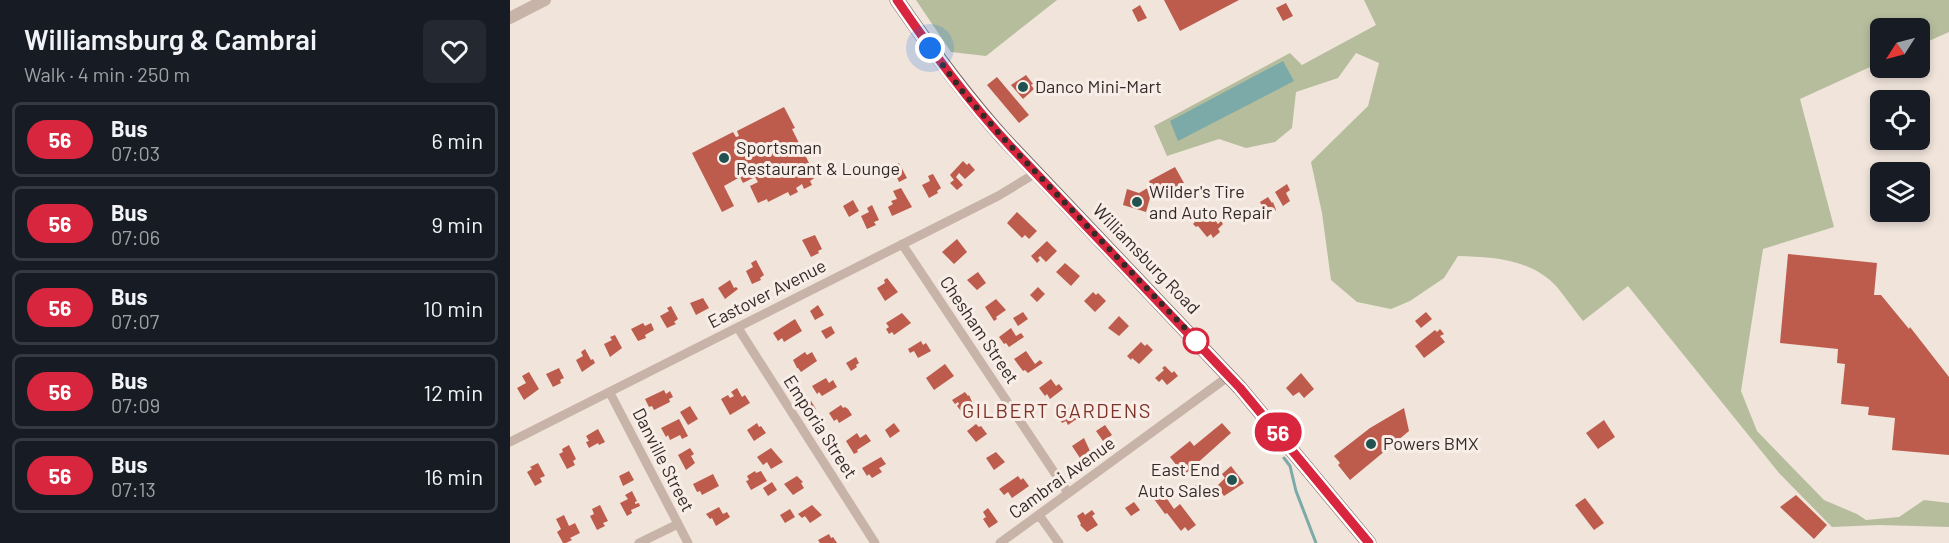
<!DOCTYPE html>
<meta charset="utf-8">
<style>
:root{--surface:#171b24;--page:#242831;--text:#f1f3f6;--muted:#9ea1a6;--line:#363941}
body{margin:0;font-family:Barlow,sans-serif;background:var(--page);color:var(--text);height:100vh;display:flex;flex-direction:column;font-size:22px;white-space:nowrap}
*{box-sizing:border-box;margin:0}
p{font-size:20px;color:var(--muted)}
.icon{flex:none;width:33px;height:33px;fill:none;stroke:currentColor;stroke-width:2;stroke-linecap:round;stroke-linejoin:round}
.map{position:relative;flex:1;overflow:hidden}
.drawer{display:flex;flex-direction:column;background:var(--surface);width:510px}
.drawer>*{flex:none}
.badge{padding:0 12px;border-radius:20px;font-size:21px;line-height:39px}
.needle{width:39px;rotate:234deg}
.buttons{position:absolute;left:1360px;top:18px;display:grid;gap:12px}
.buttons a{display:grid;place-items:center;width:60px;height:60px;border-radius:9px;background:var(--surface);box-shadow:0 3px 9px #0003;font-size:30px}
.you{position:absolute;width:30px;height:30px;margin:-15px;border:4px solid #fff;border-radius:50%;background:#1a73e8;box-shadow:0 0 0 9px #1a73e833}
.map>.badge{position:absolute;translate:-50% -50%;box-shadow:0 0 0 3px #fff}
.round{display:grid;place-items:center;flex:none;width:63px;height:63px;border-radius:9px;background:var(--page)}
.headline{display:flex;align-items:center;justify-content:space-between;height:102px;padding:0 24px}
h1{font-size:28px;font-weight:600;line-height:45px}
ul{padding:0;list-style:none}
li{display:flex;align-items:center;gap:18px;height:75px;margin:0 12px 9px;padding:0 12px;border:3px solid var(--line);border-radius:9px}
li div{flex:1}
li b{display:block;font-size:22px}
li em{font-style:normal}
li .badge{min-width:66px;font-weight:700;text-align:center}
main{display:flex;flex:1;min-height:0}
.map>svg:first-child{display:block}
.green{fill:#b6bd9c}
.water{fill:#7caaa8}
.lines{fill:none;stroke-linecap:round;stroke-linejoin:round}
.stream{stroke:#7caaa8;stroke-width:3}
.building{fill:#bd5c4c}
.minor{stroke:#c7b3a8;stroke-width:9}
.tertiary{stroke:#c7b3a8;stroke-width:12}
.primary{stroke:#75605a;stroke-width:15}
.line-casing{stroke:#fff;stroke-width:14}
.line{stroke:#d7263d;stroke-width:9}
.walk{stroke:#342a28;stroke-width:6;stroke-dasharray:0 10.8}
.poi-dot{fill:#215250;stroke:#f8eee7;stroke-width:2}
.stop-dot{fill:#fff;stroke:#d7263d;stroke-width:3}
.labels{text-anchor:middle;stroke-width:6;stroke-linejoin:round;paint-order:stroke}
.poi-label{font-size:18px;fill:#342a28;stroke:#f8eee7;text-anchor:start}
.street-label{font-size:18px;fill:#342a28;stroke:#f8eee7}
.neighbourhood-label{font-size:20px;letter-spacing:1.5px;fill:#7d3227;stroke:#f8eee7}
</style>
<main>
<section class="drawer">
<div class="headline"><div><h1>Williamsburg &amp; Cambrai</h1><p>Walk · 4 min · 250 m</p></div><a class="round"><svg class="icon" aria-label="heart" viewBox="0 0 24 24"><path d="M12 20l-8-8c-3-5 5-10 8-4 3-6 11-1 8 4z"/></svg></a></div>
<ul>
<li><span class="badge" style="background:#d7263d;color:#fff">56</span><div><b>Bus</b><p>07:03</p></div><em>6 min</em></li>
<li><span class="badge" style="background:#d7263d;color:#fff">56</span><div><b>Bus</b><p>07:06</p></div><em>9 min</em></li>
<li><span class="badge" style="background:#d7263d;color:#fff">56</span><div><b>Bus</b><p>07:07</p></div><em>10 min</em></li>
<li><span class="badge" style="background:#d7263d;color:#fff">56</span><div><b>Bus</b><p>07:09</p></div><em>12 min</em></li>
<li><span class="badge" style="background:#d7263d;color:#fff">56</span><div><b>Bus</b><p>07:13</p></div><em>16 min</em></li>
</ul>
</section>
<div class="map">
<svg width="1439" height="543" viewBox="0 0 1439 543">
<rect width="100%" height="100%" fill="#f0e4db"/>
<path class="green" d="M406 0H547L476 56 441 52Z
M854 0H1439V32L1410 45V28H1371V62L1290 99 1324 227 1253 249 1231 391 1247 431 1314 500 1347 514 1356 520 1389 517 1414 500 1439 503V527L1369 525 1322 527 1269 473 1118 286 1073 321C1064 310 1056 298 1047 287 1022 259 983 257 948 256L934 278 900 301 881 309 847 302 821 280 812 213 801 162 858 106 869 63 846 53 828 78 786 92 782 128 765 142 736 148 709 139 657 156 644 126 780 53 792 65 866 25Z"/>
<path class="water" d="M773 61 784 81 668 141 660 121Z"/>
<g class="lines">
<path class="stream" d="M774 458 780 466 786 491 806 543"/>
</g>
<path class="building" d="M654 0H729L670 31Z
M776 3 783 16 773 21 766 8Z
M630 5 637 18 628 22 622 10Z
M516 75 523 84 521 85 524 89 513 99 501 85Z
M487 77 519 115 509 123 477 85Z
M274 107 285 128 282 129 306 177 300 181 302 185 294 189 292 184 286 188 288 192 280 196 278 192 258 202 257 199 248 203 240 186 248 182 245 177 233 183 230 177 214 186 224 206 212 212 182 153 223 132 226 137 229 136 227 131Z
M453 161 457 165 459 163 465 170 455 179 449 173 446 177 453 185 447 190 440 183 444 180 440 175Z
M389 163 397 178 389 182 382 167Z
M665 167 674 183 647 197 646 195 640 198 636 212 613 205 617 189 629 193 641 186 639 181Z
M423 174 431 188 427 191 428 193 419 198 412 185 420 181 418 176Z
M777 184 780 190 776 193 780 201 773 206 765 192Z
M391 188 402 207 382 216 378 207 383 204 381 201 387 199 383 191Z
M758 197 762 203 763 202 766 210 757 215 750 202Z
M343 200 349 211 339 217 333 206Z
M362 205 369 220 364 222 366 225 357 229 351 216 359 212 357 208Z
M697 210 708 224 711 221 713 224 708 229 710 232 703 238 701 234 697 237 688 226 686 227 683 224 685 222 684 221Z
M507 212 527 231 519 239 515 235 512 238 497 223Z
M305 235 312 249 308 251 309 253 301 257 292 240Z
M447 239 457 252 444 264 432 252Z
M537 241 547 251 536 262 530 256 528 258 530 260 527 263 521 256Z
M1278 254 1367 263 1364 295H1371L1399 329 1400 327 1439 377V455L1382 450 1385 418 1358 415 1359 407 1331 404 1335 364 1327 363 1328 349 1270 343Z
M246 260 254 275 250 278 251 280 242 284 236 271 243 267 241 263Z
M555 263 570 276 561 286 546 272Z
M468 272 476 283 467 290 457 280Z
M377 278 388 292 375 301 367 288 375 283 374 280Z
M220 280 224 288 226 287 228 289 215 299 208 288Z
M528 287 535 294 527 302 520 295Z
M583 292 586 295 588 293 596 301 585 312 574 301Z
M193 298 199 308 186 315 180 303Z
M486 299 496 310 486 317 487 319 484 321 475 307Z
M308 305 314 315 305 320 300 311Z
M161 306 168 319 164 322 166 324 157 328 150 316 159 311 157 308Z
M513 312 518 319 508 326 503 318Z
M916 312 922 319 911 328 905 321Z
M392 313 401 323 384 335 382 332 379 334 376 329 379 327 376 323Z
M609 316 619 326 609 336 598 328Z
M285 319 292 331 274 342 272 338 268 341 263 333Z
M133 323 135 326 141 323 144 330 135 335 136 338 128 341 121 329Z
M321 326 325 333 316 339 311 331Z
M501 328 506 336 511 333 514 337 499 347 496 343 494 344 489 337Z
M930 329 934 334 930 336 935 342 914 358 905 346 925 330 927 332Z
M105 335 112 348 100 357 94 344 102 340 100 337Z
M411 341 413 345 416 343 421 351 408 358 404 351 400 353 398 349Z
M631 342 635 346 637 344 643 350 629 364 622 358 621 360 617 356Z
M75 349 81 360 83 359 85 363 72 372 66 360 73 356 71 352Z
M516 351 525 364 530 360 533 363 518 373 515 370 513 371 504 359Z
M295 352 297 355 302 352 307 361 291 372 288 368H287L283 360Z
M346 357 349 363 346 365 347 367 341 371 336 363Z
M435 364 444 376 424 390 416 378Z
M655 366 662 373 664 371 668 376 657 385 652 379 649 382 645 378 654 370 652 368Z
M49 368 54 378 50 380 51 383 43 387 36 374Z
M19 372 29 389 14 400 7 388 16 383 12 376Z
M791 373 804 389 794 398 789 392 783 396 776 388Z
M316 378 319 383 323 380 327 387 312 396 309 392 307 394 302 386Z
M541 379 546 386 549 384 553 389 540 399 537 394 535 396 529 388Z
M227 388 232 397 235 395 240 403 220 415 211 399 218 395 220 398 224 396 221 392Z
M154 390 156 394 160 391 163 397 159 399 160 402 144 410 142 406 139 407 135 399Z
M455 392 458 396 459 395 463 404 451 411 447 406 449 404 448 402 445 404 442 400Z
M301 401 306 409 296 415 291 408Z
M331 405 333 408 335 407 338 409 342 415 329 423 327 419 324 421 319 413Z
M564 405 571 416 558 425 556 421 552 423 548 415Z
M180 406 188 419 178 425 170 412Z
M894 408 899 431 840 480 828 465 830 463 824 456 860 428Z
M169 419 178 436 172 439 170 435 160 440 158 435 156 437 151 428Z
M1094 420 1105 437 1088 449 1076 433Z
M247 423 249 427 251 426 256 433 244 441 237 430Z
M384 423 390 431 380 438 375 430Z
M712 423 721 433 674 475 660 457 680 441 684 446Z
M466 424 469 427 471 426 477 434 466 442 457 431Z
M595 425 602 435 593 441 586 431Z
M88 429 95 442 89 445 88 443 79 448 76 442 79 441 76 436Z
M347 433 350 438 356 434 361 441 347 450 348 452 344 454 336 441Z
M574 438 580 451 570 458 562 446Z
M59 445 66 459 63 461 65 465 57 469 49 454 53 452 52 449Z
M180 448 184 454 181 456 185 463 176 470 168 455Z
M261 448 273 462 261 469 257 462 253 465 247 457Z
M486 452 495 462 484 470 476 458Z
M371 457 376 464 369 468 372 472 362 478 359 474 357 476 352 468Z
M28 463 35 476 30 478 32 482 25 486 17 472 22 469 20 467Z
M721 466 734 483 714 496 711 492 706 496 702 491 715 478 712 474Z
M119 471 124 480 113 486 109 476Z
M245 471 246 473 251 471 257 481 241 490 236 481 239 480 237 476Z
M203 474 209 486 192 495 190 491 187 492 183 484Z
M287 476 293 482 291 483 294 488 283 495 274 484Z
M508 476 511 480 513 478 519 486 502 498 498 492 494 495 489 489Z
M262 482 267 490 258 496 253 488Z
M688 483 697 492 689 499 681 490Z
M122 491 127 501 125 502V504L129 503 130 506 121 510 122 513 117 516 110 503 118 499 115 495Z
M653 493 664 509 670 504 686 525 678 531 675 527 671 531 657 513 655 514 644 499Z
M1286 495 1317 525 1304 539 1270 507Z
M1075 498 1094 523 1084 530 1065 505Z
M624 502 630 510 621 516 615 508Z
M90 505 98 521 93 523 95 526 87 530 80 516 84 514 82 509Z
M302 505 312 515 300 523 295 516 292 518 288 514Z
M209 507 213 514 217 512 220 517 206 526 202 518 200 519 196 514Z
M478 508 488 522 479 528 473 519 476 517 473 512Z
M280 509 285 517 275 523 270 515Z
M582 510 585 514 582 516 588 525 577 532 570 525 571 524 567 516 573 512 575 515Z
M54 515 59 526 65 523 70 533 60 538 62 540 56 543H53L47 532 51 529 46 519Z
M319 534 321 538 323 537 327 543H310L308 540Z"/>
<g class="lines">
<path class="minor" d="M392 244 558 493
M228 328 365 543
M100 393 178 543
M0 442 488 196 526 173
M529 515 549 543
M129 543 168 524
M490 543 719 376"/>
<path class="tertiary" d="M0 18 35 0"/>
<path class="primary" d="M387 0C420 48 454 94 493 138L730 388 859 543"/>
</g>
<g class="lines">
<defs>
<path id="line" d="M387 0C422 51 458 101 501 147L730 388 859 543"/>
</defs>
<use href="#line" class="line-casing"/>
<use href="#line" class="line"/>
<path class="walk" d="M420 48 453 92 493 138 692 346 686 341"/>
</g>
<g class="poi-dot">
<circle cx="513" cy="87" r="6"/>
<circle cx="214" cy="158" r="6"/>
<circle cx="627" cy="202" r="6"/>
<circle cx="861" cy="444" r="6"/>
<circle cx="722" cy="480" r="6"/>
</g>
<circle class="stop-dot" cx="686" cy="341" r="12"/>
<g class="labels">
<g class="poi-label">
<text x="525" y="93">Danco Mini-Mart</text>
<text x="226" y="154">Sportsman<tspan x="226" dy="21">Restaurant &amp; Lounge</tspan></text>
<text x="639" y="198">Wilder's Tire<tspan x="639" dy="21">and Auto Repair</tspan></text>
<text x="873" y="450">Powers BMX</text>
<text x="710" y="476" text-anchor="end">East End<tspan x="710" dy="21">Auto Sales</tspan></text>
</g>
<g class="street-label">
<text transform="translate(636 259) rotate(46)" y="6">Williamsburg Road</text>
<text transform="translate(257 294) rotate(-27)" y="6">Eastover Avenue</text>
<text transform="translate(469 330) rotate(56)" y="6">Chesham Street</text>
<text transform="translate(310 427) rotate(57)" y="6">Emporia Street</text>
<text transform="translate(153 460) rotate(63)" y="6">Danville Street</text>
<text transform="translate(552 478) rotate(-36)" y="6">Cambrai Avenue</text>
</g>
<g class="neighbourhood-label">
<text x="547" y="418">GILBERT GARDENS</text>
</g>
</g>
</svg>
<div class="buttons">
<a><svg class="needle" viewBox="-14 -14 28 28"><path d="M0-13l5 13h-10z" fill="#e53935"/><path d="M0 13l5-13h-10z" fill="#9ea1a6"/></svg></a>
<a><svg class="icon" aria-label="locate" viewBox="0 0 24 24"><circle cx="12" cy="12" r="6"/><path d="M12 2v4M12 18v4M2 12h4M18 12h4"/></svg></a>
<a><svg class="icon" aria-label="layers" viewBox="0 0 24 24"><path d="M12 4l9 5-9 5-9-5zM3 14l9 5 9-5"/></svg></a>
</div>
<div class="you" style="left:420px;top:48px"></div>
<b class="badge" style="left:768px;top:432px;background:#d7263d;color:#fff">56</b>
</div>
</main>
